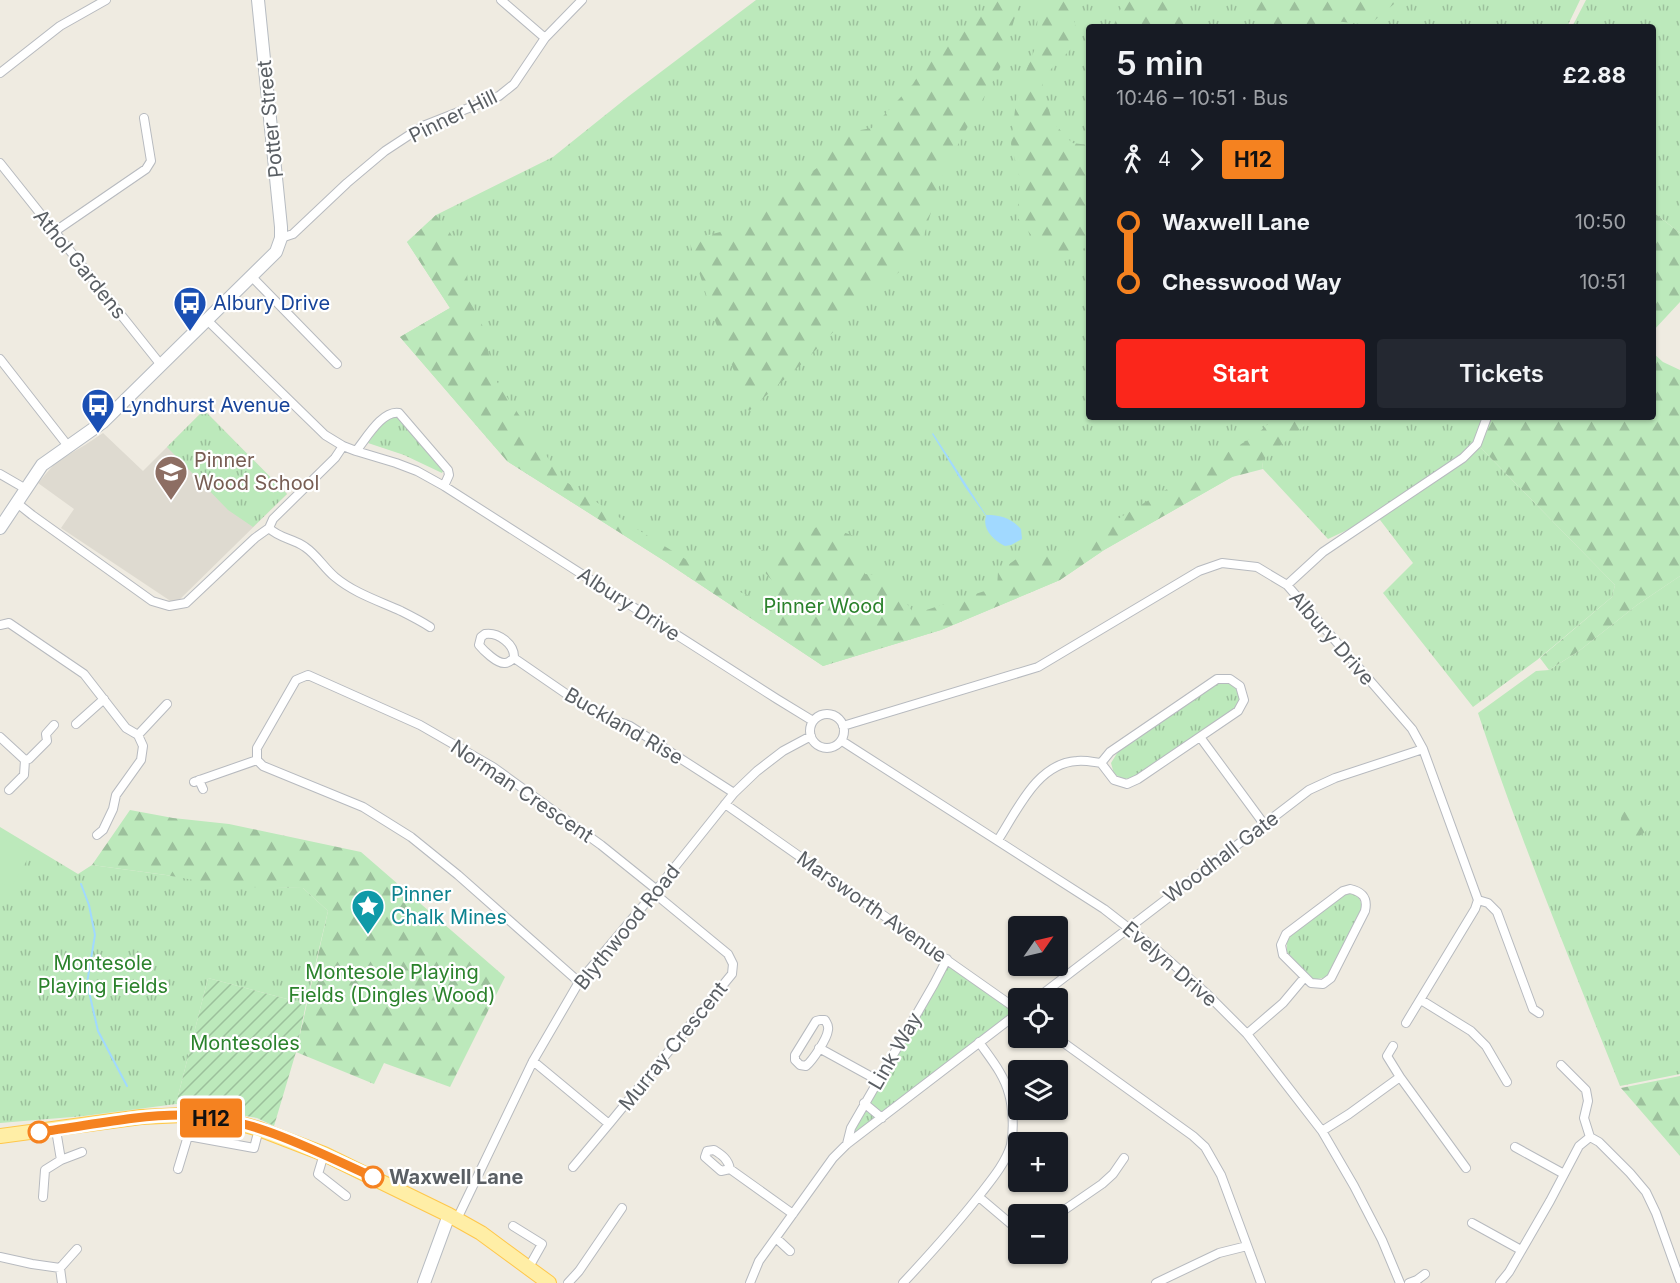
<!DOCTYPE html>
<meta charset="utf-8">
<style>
:root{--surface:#171b24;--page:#242831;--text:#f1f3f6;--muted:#9ea1a6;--accent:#fb261b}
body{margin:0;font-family:Inter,sans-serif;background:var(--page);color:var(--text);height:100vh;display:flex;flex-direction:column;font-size:22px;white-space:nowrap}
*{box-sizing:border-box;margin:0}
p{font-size:20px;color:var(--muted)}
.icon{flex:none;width:33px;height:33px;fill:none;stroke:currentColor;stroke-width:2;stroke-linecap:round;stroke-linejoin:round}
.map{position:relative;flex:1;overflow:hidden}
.panel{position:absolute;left:1086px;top:24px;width:570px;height:396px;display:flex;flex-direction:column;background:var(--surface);border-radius:6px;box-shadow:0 2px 4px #0004}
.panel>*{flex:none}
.badge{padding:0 12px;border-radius:4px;font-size:21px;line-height:39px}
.needle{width:39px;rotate:56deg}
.fabs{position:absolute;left:1008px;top:916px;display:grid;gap:12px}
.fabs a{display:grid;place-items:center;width:60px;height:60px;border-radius:6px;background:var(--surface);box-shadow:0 2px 4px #0004;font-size:30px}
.map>.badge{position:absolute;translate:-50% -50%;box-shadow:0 0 0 3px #fff}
.legs{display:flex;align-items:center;gap:9px;height:66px;padding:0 30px;font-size:20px}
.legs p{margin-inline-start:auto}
.overview{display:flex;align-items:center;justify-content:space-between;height:102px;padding:0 30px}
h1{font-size:33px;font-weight:600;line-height:45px}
.action{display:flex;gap:12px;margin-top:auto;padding:12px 30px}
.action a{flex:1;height:69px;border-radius:6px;background:var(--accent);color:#fff;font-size:24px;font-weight:600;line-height:69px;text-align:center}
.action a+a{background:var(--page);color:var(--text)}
ul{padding:0 30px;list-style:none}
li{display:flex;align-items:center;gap:21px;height:60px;font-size:22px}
li i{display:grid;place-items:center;width:9px;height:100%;margin:0 8px;background:currentColor}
li i::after{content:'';width:15px;height:15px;margin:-8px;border:4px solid;border-radius:50%;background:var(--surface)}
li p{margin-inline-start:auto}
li:first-child i{background:linear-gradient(#0000 50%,currentColor 0)}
li:last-child i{background:linear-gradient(currentColor 50%,#0000 0)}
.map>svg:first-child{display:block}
.education{fill:#dedad0}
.grass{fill:url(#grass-tufts)}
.forest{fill:url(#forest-firs)}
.garden{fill:url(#garden-furrows)}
.pitch{fill:#bce9bb}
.water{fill:#a1d9ff}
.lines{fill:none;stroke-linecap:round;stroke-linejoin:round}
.stream{stroke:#a1d9ff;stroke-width:2}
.street-casing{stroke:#b7babf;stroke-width:10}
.secondary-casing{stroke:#b7bcc2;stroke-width:14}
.primary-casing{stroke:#ffc74a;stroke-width:16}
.street{stroke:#fff;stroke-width:8}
.secondary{stroke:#fff;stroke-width:12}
.primary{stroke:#ffeea6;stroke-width:14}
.line-1-casing{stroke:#fff;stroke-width:14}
.line-1{stroke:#f58220;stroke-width:9}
.stop-1-dot{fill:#fff;stroke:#f58220;stroke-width:3}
.labels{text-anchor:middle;stroke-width:4.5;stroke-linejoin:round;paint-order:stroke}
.street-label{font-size:20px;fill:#5a5f64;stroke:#fff}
.transit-label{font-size:20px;fill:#164399;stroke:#fff;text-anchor:start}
.education-label{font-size:20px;fill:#785e54;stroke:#fff;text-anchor:start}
.park-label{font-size:20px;fill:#2b822c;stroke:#fff}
.culture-label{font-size:20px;fill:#0d838f;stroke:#fff;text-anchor:start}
.stop-label{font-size:20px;font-weight:bold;fill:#5a5f64;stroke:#fff;text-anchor:start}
</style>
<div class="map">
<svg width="1680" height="1283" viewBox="0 0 1680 1283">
<defs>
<pattern id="grass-tufts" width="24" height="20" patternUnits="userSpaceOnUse" patternTransform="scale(1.5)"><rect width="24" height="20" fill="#bce9bb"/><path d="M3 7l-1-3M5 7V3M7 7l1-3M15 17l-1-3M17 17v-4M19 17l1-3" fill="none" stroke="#9cc09c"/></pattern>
<pattern id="forest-firs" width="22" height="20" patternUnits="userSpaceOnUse" patternTransform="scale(1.5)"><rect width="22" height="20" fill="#bce9bb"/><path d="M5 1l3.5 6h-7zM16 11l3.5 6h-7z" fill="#9cc09c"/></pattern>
<pattern id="garden-furrows" width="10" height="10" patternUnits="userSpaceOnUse" patternTransform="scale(1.5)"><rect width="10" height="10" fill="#bce9bb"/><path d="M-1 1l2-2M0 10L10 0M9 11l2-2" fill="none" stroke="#9cc09c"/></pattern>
</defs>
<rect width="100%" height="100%" fill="#efebe1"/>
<path class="education" d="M204 410 287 494 175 604 61 528 74 509 38 483 56 462 85 445 103 433 143 471Z"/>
<path class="grass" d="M756 0H1580L1567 27H1089V417H1487L1477 444 1615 585 1612 597 1537 660 1473 707 1383 593 1413 563 1377 516 1328 539 1263 469 1262 462 1232 477 1104 550 1060 580 941 630 823 666 666 562 507 461 400 337 450 308 407 242 436 215 553 157 629 96Z
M1586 0H1680V233L1653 212V27H1572Z
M204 410 287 494 253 527 228 510 167 447Z
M394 414 399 417 443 471 442 473 404 455 368 443 386 418Z
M1680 576V1074L1620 1086C1571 963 1520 839 1478 713L1536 671 1549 670 1579 651 1637 605Z
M1229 682 1238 688 1240 699 1236 708 1132 778 1123 779 1114 774 1111 763 1119 750 1218 683Z
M0 827 78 874 92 865 247 886 303 888 328 911 306 1004 208 978 176 1104 84 1116 0 1123Z
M1346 893 1358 895 1363 908 1327 977 1313 980 1287 952V939Z
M947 959 1018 1010 847 1144 851 1128Z"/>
<path class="forest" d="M995 0H1020L1000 68 944 170 924 235 903 269 868 296 806 360 749 411 711 310 689 240 728 230 817 168 833 135 872 128 913 84 927 61 992 5Z
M1041 0H1068L1077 31 1074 46 1041 79 1052 121 1072 143 1089 145V245L1066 260 1047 255 1017 217 1020 179 1011 144 1017 93 1036 46 1038 11Z
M1115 0H1169L1199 27H1113L1121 8Z
M1248 0H1392L1394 4 1369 25 1335 21 1329 27H1260Z
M1653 212 1680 233V302L1653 331Z
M436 215 449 231 466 260 469 297 484 329 493 376 562 479 632 526 737 591 761 600 777 586 752 558 751 546 774 554 788 537 823 525 854 536 865 574 888 576 914 614 997 587 998 572 1022 555 1061 556 1103 528 1256 435 1276 417H1315L1262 461 1263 469 1232 477 1104 550 1060 580 941 630 823 666 666 562 507 461 400 337 450 308 407 242Z
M1653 353 1663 362 1680 370V576L1637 605 1579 651 1549 670 1540 658 1612 597 1615 585 1477 444 1487 417H1653Z
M1652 804C1653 826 1650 830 1631 842L1619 832 1622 812Z
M130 810 173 818 229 824 361 852 505 977 450 1087 384 1063 374 1084 296 1052 328 911 303 888 232 887 166 875 92 865Z
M1680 1076V1156L1621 1088Z"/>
<path class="garden" d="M208 978 306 1004 296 1052 274 1126 257 1118 176 1104Z"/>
<path class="pitch" d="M0 837 31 853 11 888 0 882Z"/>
<path class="water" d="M933 433 986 515C1001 515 1011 518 1021 529L1022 539 1011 545 1005 546C993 540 982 529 986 516L965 487 932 434Z"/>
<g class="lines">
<path class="stream" d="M81 884 89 905 95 935 87 983 98 1031 127 1086"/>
<defs>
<path id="street" d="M501 0 545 38
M0 73 60 26 106 0
M0 163 161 365
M54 232 146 169 151 161 144 118
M281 238 293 234 347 183 385 151 423 126 499 96 514 84 545 38 582 0
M252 277 337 364
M207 320 325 435 343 446 356 451 396 463 417 471 444 486 777 699 813 721
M0 359 68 446
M356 451C366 439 382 410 399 413L448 470 449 475 444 486
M0 474 26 489
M17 503 32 515 152 601 169 606 186 603 255 538 269 528 273 519 335 458 343 446
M269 528C280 539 293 538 305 547 317 555 324 568 335 577 354 593 379 601 401 611 411 616 421 621 430 627
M1287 585 1323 552 1463 458 1477 444 1487 417
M0 625 9 623 84 674 126 728 138 735 167 704
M514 658C515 644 498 632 485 634L481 637 479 645C483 650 497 664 505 663 509 663 511 660 514 658L594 713 630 726 734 793
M1217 679H1230L1240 686 1244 700 1238 711 1138 779 1127 784 1114 780 1101 763 1110 752Z
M810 731a17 17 0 1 1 34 0a17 17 0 1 1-34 0Z
M76 724 104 699
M843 726 1038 667 1199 571 1222 563 1257 567 1287 585 1412 729 1423 749 1478 900 1475 909 1406 1023
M0 737 25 760
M1200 737 1264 824
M842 741 1104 909 1158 951 1207 994 1247 1034 1322 1131 1354 1186 1382 1240 1400 1283
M25 760 29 759 47 741 46 734 54 725
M199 780 203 789
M194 782 257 760
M9 790 24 775 25 760
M725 804 1018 1010
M97 835 103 830 113 809 116 795 141 760 143 746 138 735
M998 840C1017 811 1037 763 1077 761 1085 760 1093 762 1101 763
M1350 889C1363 892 1368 898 1365 911L1331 978 1323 984 1311 983 1283 955 1281 945 1286 934 1343 891Z
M1478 900 1488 903 1497 912 1533 1009 1539 1013
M579 982 458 875 411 837 363 807 263 766 257 760V748L296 680 308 675 420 725 493 767 601 845 657 890
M1036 999 1309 790 1335 778 1423 749
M1421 1000 1471 1031 1486 1046 1507 1082
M820 1020H825C827 1024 829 1025 828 1030 827 1039 813 1060 806 1066L800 1065 795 1060V1055L816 1021Z
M1247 1034 1283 1003 1304 978
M1057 1038 1193 1136 1205 1147 1221 1175 1261 1283
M1393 1046 1387 1056 1400 1077 1466 1168
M819 1048 879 1081
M533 1061 609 1124 732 974 733 964 728 954 654 893
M1561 1065 1586 1090 1588 1101 1584 1118 1590 1137 1599 1142 1630 1173 1646 1192 1656 1213 1680 1280
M864 1103 882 1118
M1322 1131 1349 1114 1400 1077
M847 1144 851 1128 934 984 947 959
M1515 1147 1564 1174
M324 1154 318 1174 346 1196
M61 1160 82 1152
M573 1167 609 1124
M178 1169 188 1136 254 1148 259 1129
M730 1169C728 1159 722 1155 714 1150L707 1151 705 1157 721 1171 730 1169 793 1214
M43 1197 45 1170 61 1160 56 1130
M979 1197 1018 1230
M1057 1215 1102 1184 1113 1174 1124 1158
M457 1219 533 1061 579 982 654 893 734 793 757 771 783 751 811 736
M1472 1223 1521 1250
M513 1226 542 1244 529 1267
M776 1238 790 1251
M0 1257 32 1264 60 1268
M62 1283 60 1268 77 1249
M568 1283 579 1271 622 1208
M750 1283 759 1261 833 1158 847 1144 1018 1013
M903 1283C931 1253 957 1224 982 1192 993 1178 1006 1162 1011 1145 1014 1130 1013 1108 1009 1094 1004 1074 990 1058 979 1042
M1156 1283 1219 1253 1247 1246
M1409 1283 1417 1280 1425 1274
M1500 1283 1509 1272 1550 1201 1579 1146 1590 1137"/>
<path id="secondary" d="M0 528 42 465 103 422 276 252 281 238V227L258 0
M424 1283 449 1215"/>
<path id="primary" d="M0 1136 141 1117 183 1115 224 1119 259 1129 324 1154 449 1215 481 1233 549 1283"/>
</defs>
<use href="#street" class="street-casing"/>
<use href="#secondary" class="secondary-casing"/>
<use href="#primary" class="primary-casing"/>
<use href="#street" class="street"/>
<use href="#secondary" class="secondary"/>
<use href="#primary" class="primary"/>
</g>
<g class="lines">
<defs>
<path id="line-1" d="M39 1132C87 1126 134 1115 181 1115 249 1115 313 1150 373 1177"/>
</defs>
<use href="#line-1" class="line-1-casing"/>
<use href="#line-1" class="line-1"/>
</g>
<defs>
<symbol id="bus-pin" viewBox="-11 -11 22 30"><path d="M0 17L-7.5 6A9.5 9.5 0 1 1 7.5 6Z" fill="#1a4fb4" stroke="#fff"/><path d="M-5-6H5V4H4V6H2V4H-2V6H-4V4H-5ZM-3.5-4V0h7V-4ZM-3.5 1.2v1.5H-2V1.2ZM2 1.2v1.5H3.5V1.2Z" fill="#fff"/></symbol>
<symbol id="school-pin" viewBox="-11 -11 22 30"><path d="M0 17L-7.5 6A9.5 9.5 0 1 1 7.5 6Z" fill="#8d6e63" stroke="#fff"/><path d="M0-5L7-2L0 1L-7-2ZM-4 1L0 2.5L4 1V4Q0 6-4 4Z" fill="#fff"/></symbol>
<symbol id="sight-pin" viewBox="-11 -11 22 30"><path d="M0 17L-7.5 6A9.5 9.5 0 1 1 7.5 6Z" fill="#0f9aa8" stroke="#fff"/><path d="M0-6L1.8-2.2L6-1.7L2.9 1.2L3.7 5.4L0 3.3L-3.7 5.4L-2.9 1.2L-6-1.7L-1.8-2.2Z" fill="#fff"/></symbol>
</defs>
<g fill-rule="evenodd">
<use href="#bus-pin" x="171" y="284" width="38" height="52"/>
<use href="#bus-pin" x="79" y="386" width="38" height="52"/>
<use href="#school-pin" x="152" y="453" width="38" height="52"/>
<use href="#sight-pin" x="349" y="887" width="38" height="52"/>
</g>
<g class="stop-1-dot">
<circle cx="39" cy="1132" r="10"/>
<circle cx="373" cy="1177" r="10"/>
</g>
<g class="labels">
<g class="street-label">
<text transform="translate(453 116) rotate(-26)" y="7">Pinner Hill</text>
<text transform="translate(270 119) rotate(-96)" y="7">Potter Street</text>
<text transform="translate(80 264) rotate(51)" y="7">Athol Gardens</text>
<text transform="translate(629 604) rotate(33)" y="7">Albury Drive</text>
<text transform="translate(1332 638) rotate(49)" y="7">Albury Drive</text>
<text transform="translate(624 726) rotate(30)" y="7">Buckland Rise</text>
<text transform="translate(522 791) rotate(34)" y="7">Norman Crescent</text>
<text transform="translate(1221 857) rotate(-37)" y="7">Woodhall Gate</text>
<text transform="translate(872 907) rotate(35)" y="7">Marsworth Avenue</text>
<text transform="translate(627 927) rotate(-51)" y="7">Blythwood Road</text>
<text transform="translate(1170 964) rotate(41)" y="7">Evelyn Drive</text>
<text transform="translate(673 1046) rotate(-51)" y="7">Murray Crescent</text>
<text transform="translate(895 1051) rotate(-60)" y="7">Link Way</text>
</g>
<g class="transit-label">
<text x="213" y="310">Albury Drive</text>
<text x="121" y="412">Lyndhurst Avenue</text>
</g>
<g class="education-label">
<text x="194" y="467">Pinner<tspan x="194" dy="23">Wood School</tspan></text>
</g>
<g class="park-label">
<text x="824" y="613">Pinner Wood</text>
<text x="103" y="970">Montesole<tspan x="103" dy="23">Playing Fields</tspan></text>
<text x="392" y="979">Montesole Playing<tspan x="392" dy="23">Fields (Dingles Wood)</tspan></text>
<text x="245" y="1050">Montesoles</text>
</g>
<g class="culture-label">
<text x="391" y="901">Pinner<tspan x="391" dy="23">Chalk Mines</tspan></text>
</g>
<g class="stop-label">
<text x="389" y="1184">Waxwell Lane</text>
</g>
</g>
</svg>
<div class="fabs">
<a><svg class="needle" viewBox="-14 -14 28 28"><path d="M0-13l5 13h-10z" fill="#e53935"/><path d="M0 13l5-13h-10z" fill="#9ea1a6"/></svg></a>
<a><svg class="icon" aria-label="locate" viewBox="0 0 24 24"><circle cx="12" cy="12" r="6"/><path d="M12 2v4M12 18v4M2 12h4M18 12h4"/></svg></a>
<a><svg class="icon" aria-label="layers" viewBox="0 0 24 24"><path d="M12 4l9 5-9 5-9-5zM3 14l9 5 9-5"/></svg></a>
<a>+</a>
<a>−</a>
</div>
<b class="badge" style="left:211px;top:1118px;background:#f58220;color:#111">H12</b>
<section class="panel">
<div class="overview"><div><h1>5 min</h1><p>10:46 – 10:51 · Bus</p></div><b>£2.88</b></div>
<div class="legs"><svg class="icon" aria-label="walk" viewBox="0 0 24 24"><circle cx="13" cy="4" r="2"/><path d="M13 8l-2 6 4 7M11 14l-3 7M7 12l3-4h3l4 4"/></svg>4<svg class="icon" aria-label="forward" viewBox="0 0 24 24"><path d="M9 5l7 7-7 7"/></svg><b class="badge" style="background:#f58220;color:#111">H12</b></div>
<ul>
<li><i style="color:#f58220"></i><b>Waxwell Lane</b><p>10:50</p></li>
<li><i style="color:#f58220"></i><b>Chesswood Way</b><p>10:51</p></li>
</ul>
<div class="action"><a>Start</a><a>Tickets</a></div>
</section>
</div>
